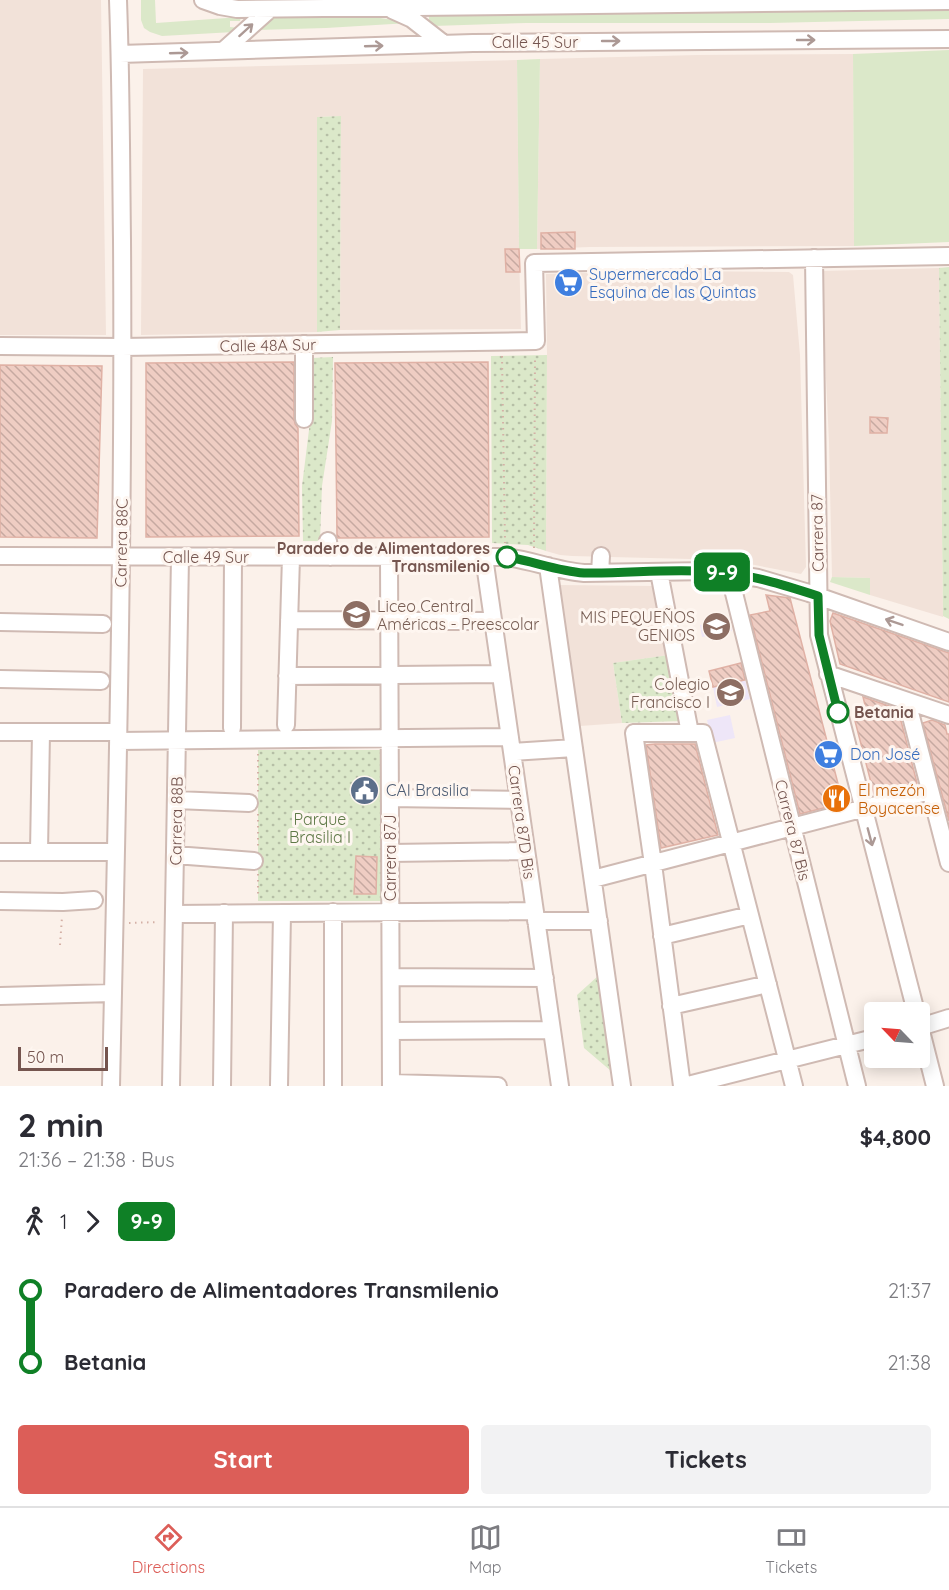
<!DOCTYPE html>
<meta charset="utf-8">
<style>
:root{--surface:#fff;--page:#f2f2f3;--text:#2b2b33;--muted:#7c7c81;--line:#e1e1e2;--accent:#dc5e58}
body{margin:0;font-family:Quicksand,sans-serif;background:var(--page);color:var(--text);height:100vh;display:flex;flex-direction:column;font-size:22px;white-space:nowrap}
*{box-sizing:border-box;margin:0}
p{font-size:20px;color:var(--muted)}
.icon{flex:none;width:33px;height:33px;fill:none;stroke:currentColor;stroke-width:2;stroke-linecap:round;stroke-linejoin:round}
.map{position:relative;height:1086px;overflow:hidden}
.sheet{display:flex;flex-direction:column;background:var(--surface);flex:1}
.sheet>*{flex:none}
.badge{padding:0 12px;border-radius:9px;font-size:21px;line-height:39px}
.needle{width:39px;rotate:295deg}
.controls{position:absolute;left:864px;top:1002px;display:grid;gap:12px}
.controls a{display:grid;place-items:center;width:66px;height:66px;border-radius:6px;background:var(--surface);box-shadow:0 3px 15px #0003;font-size:30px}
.scale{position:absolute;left:18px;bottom:15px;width:90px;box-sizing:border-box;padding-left:6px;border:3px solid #75554f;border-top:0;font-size:16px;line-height:21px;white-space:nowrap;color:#75554f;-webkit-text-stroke:4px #fef6f0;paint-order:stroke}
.map>.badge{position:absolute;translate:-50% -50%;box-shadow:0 0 0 3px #fff}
.legs{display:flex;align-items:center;gap:9px;height:66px;padding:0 18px;font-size:20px}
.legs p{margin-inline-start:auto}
.head{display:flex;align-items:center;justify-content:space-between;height:102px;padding:0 18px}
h1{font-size:33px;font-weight:800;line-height:45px}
.button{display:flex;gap:12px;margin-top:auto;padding:12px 18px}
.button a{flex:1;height:69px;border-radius:6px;background:var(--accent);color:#fff;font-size:24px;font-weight:800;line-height:69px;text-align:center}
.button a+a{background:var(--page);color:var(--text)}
ul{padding:0 18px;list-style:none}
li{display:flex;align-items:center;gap:21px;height:72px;font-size:22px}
li i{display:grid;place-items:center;width:9px;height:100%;margin:0 8px;background:currentColor}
li i::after{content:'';width:15px;height:15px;margin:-8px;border:4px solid;border-radius:50%;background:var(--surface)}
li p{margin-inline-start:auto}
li:first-child i{background:linear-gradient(#0000 50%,currentColor 0)}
li:last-child i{background:linear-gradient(currentColor 50%,#0000 0)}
.menu{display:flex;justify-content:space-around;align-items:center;height:84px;border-top:2px solid var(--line);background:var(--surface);font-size:16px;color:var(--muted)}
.menu a{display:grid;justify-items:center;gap:3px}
.menu .current{color:var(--accent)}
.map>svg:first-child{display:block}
.residential{fill:#f2e2d9}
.education{fill:#eee6f8}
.grass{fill:#dbe8c9}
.park{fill:url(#park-dots)}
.building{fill:url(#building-back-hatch);stroke:#e0b1a5;stroke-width:1.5}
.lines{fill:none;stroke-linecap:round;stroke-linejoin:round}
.minor-casing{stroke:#cfbab3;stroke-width:20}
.path{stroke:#d4b0a6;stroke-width:2;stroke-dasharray:1.5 4.5;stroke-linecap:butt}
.minor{stroke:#fff;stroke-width:16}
.oneway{stroke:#ac9995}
.line-1-casing{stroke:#fff;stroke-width:14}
.line-1{stroke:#0f8026;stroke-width:9}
.stop-1-dot{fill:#fff;stroke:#0f8026;stroke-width:3}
.labels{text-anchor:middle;stroke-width:6;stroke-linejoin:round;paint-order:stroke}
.street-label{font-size:16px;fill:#75554f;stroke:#fef6f0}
.shop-label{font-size:16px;fill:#366cbe;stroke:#fef6f0;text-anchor:start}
.stop-label{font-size:16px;font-weight:bold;fill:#75554f;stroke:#fef6f0;text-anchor:end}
.education-label{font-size:16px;fill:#785e54;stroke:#fef6f0;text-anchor:end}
.service-label{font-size:16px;fill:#4e5e75;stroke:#fef6f0;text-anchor:start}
.food-label{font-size:16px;fill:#c56008;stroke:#fef6f0;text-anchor:start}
.park-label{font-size:16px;fill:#5f7947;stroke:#fef6f0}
</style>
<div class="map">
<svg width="949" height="1086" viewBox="0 0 949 1086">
<defs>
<pattern id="park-dots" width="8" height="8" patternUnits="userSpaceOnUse" patternTransform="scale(1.5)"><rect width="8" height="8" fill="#dbe8c9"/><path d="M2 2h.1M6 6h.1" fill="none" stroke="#b6bfa6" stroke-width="1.8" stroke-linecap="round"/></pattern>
<pattern id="building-back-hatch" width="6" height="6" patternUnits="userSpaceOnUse" patternTransform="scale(1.5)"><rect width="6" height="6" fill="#efcdc3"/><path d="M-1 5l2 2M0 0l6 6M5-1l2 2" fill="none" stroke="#c6a9a1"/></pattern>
</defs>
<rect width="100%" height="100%" fill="#fbf1ea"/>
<path class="residential" d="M0 0H101L106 335H0Z
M853 54 854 246 590 247 537 249 540 59 697 55Z
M517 60 519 249 521 329 340 330 341 116 317 117V332L141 335 143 69Z
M939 268 943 617 870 595V578L832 577 829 442 821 271Z
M669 271 789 272 793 275 800 355 806 567 801 574 729 560 572 556 560 555 546 551 547 355 546 274Z
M559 585 654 586 669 655 613 663 622 723 580 726Z"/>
<path class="education" d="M729 619 732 631 702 637 700 625Z
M745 680 750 699 717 707 713 687Z
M730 715 735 738 712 743 707 720Z"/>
<path class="grass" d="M141 0H155L156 23 241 17 240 21H230V27L240 28 234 32 162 36 150 32 144 28 141 20Z
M949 10V19L770 23H526L433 26 420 21H429V13L889 11Z
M345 13 394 20 409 23 326 28 257 30 272 16Z
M949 50V242L854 246 853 54Z
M540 59 537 249H519L517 60Z
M832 577 870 578V595L830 582Z"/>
<path class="park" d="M341 116 340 330 317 332V117Z
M949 267V619L943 616 939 268Z
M547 355 546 551 528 545 492 543 491 356Z
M333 357 332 421 322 486 320 541H303L302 486 310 422 312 358Z
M669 655 682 721 622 723 613 663Z
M258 750H382L381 901H258Z
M598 976 611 1071 584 1048 577 995Z"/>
<path class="building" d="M575 232V249H541V233Z
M505 249H519L520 272H506Z
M294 362V419L295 424 298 428 299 536 146 537V363Z
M488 362 489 537 338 538 337 536 335 363Z
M0 365 102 366 97 538 0 537Z
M870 417 888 418 887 433H870Z
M766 595 790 598 843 803 800 814 750 615 770 611Z
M833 613 949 653V702L840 664 830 621Z
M741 663 745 680 713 687 709 671Z
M863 697 898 709 917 783 874 794 855 721 868 717Z
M932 720 945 725 947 734H949V821L923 723Z
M655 744H695L718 835 661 848 646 745Z
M358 783H372V797H358Z
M356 856 377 857 376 894H354Z"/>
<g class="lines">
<defs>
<path id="minor" d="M203 0 220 6 237 9 949 1
M392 10 412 19 444 44
M223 51 270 9
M120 54 473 43 949 39
M814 258 819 635 916 1012
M0 346 122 347 536 341 534 263 949 256
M304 419V344
M328 541 330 557
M0 556 505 557C532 560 557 571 584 573L711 571 758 578 809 593 949 642
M389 557 391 1086
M484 557 560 1086
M548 566 622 1086
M659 572 690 733
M600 573 601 556
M729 573 857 1086
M289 620 493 621
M0 622 103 624
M828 674 949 715
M287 676 501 674
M0 679 101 681
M907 701 949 863
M286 725 291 557
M232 728 233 557
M0 732H118
M118 741 510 737
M512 752 574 748
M390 798 519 800
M176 800 249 803
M0 852H116
M39 852 41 732
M390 853 526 851
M175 855 254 861
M593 879 930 791
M0 901 63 902 94 900
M174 914 535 911
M536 921H599
M662 936 750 915
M391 977 545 978
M0 996 113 993
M671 1006 768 984
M920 1027 935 1086
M920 1027 949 1018
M391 1031 552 1030
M391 1083 498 1086
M111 1086C117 804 124 522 122 240 121 160 121 80 118 0
M171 1086 180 557
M222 1086 224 913
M279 1086 282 913
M333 1086V912
M682 1086 653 864 634 733H703L794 1086
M684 1086 874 1038"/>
</defs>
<use href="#minor" class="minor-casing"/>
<path class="path" d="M502 356 505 543
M534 548 535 356
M258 754V793
M258 814V847
M258 874V898
M129 923 159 922
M60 945 62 917"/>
<use href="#minor" class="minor"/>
</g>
<defs><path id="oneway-shaft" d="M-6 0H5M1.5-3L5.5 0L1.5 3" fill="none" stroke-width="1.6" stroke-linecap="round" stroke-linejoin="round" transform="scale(1.5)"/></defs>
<g class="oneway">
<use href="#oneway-shaft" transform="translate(246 30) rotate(-42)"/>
<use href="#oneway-shaft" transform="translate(806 40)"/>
<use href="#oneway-shaft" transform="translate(611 41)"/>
<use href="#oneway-shaft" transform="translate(374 46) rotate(-2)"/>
<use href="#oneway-shaft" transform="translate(179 53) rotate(-2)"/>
<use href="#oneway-shaft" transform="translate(894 622) rotate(-161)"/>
<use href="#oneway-shaft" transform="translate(870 837) rotate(75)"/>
</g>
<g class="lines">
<defs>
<path id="line-1" d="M507 557C533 561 557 571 584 573 627 574 671 568 714 572 750 574 784 585 818 596L819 635 838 712"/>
</defs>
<use href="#line-1" class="line-1-casing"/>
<use href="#line-1" class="line-1"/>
</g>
<defs>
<symbol id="supermarket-disc" viewBox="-11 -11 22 22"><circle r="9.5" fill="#3f7fe0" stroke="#fef6f0"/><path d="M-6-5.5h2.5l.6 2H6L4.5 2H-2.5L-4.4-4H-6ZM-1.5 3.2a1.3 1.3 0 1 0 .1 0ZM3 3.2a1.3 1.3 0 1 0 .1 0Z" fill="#fff"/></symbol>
<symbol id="school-disc" viewBox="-11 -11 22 22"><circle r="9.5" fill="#8d6e63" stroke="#fef6f0"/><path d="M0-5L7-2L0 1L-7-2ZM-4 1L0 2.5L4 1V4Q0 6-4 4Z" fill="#fff"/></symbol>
<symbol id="civic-disc" viewBox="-11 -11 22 22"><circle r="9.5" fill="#5c6f8a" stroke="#fef6f0"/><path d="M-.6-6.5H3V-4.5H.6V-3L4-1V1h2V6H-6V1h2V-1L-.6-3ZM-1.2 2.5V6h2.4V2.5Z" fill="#fff"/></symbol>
<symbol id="restaurant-disc" viewBox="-11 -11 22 22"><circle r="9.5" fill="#e8710a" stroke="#fef6f0"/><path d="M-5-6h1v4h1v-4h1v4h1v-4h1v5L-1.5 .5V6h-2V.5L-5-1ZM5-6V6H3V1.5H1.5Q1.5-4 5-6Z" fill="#fff"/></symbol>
</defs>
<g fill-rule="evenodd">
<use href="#supermarket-disc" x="552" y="266" width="33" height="33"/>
<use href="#school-disc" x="340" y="598" width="33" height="33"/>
<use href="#school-disc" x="700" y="610" width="33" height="33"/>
<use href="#school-disc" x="714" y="676" width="33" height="33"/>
<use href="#supermarket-disc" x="812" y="738" width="33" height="33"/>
<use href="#civic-disc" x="348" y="774" width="33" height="33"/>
<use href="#restaurant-disc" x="820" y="782" width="33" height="33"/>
</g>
<g class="stop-1-dot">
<circle cx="507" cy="557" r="10"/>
<circle cx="838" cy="712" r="10"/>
</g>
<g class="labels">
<g class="street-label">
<text x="535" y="48">Calle 45 Sur</text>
<text transform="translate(268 345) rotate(-1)" y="6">Calle 48A Sur</text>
<text transform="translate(817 533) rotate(-91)" y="6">Carrera 87</text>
<text transform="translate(121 543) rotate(-89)" y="6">Carrera 88C</text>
<text x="206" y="563">Calle 49 Sur</text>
<text transform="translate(176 821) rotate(-89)" y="6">Carrera 88B</text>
<text transform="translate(522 822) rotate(82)" y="6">Carrera 87D Bis</text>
<text transform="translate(793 830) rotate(76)" y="6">Carrera 87 Bis</text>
<text transform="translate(390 858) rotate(-90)" y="6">Carrera 87J</text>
</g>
<g class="shop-label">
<text x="589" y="280">Supermercado La<tspan x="589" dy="18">Esquina de las Quintas</tspan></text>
<text x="850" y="760">Don José</text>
</g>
<g class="stop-label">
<text x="490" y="554">Paradero de Alimentadores<tspan x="490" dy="18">Transmilenio</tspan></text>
<text x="854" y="718" text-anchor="start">Betania</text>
</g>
<g class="education-label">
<text x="377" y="612" text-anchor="start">Liceo Central<tspan x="377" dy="18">Américas - Preescolar</tspan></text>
<text x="695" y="623">MIS PEQUEÑOS<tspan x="695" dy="18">GENIOS</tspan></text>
<text x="710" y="690">Colegio<tspan x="710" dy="18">Francisco I</tspan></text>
</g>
<g class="service-label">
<text x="386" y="796">CAI Brasilia</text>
</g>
<g class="food-label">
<text x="858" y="796">El mezón<tspan x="858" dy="18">Boyacense</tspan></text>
</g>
<g class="park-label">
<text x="320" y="825">Parque<tspan x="320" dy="18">Brasilia I</tspan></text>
</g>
</g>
</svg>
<div class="controls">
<a><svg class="needle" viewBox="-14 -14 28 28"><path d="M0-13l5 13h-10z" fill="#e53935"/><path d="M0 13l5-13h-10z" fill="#7c7c81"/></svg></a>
</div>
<div class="scale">50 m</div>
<b class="badge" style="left:722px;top:572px;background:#0f8026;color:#fff">9-9</b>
</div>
<section class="sheet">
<div class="head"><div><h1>2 min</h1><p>21:36 – 21:38 · Bus</p></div><b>$4,800</b></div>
<div class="legs"><svg class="icon" aria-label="walk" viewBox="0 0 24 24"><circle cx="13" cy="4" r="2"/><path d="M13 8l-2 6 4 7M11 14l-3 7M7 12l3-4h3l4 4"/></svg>1<svg class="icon" aria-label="forward" viewBox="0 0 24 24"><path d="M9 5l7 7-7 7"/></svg><b class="badge" style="background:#0f8026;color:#fff">9-9</b></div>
<ul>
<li><i style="color:#0f8026"></i><b>Paradero de Alimentadores Transmilenio</b><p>21:37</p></li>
<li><i style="color:#0f8026"></i><b>Betania</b><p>21:38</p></li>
</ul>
<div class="button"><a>Start</a><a>Tickets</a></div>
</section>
<nav class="menu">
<a class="current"><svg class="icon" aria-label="directions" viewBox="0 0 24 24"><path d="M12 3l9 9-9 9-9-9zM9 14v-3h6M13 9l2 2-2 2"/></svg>Directions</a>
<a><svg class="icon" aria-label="map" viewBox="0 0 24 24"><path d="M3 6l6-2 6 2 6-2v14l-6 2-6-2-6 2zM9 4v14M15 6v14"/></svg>Map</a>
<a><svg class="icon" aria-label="tickets" viewBox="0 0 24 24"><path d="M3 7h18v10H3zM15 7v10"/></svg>Tickets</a>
</nav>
